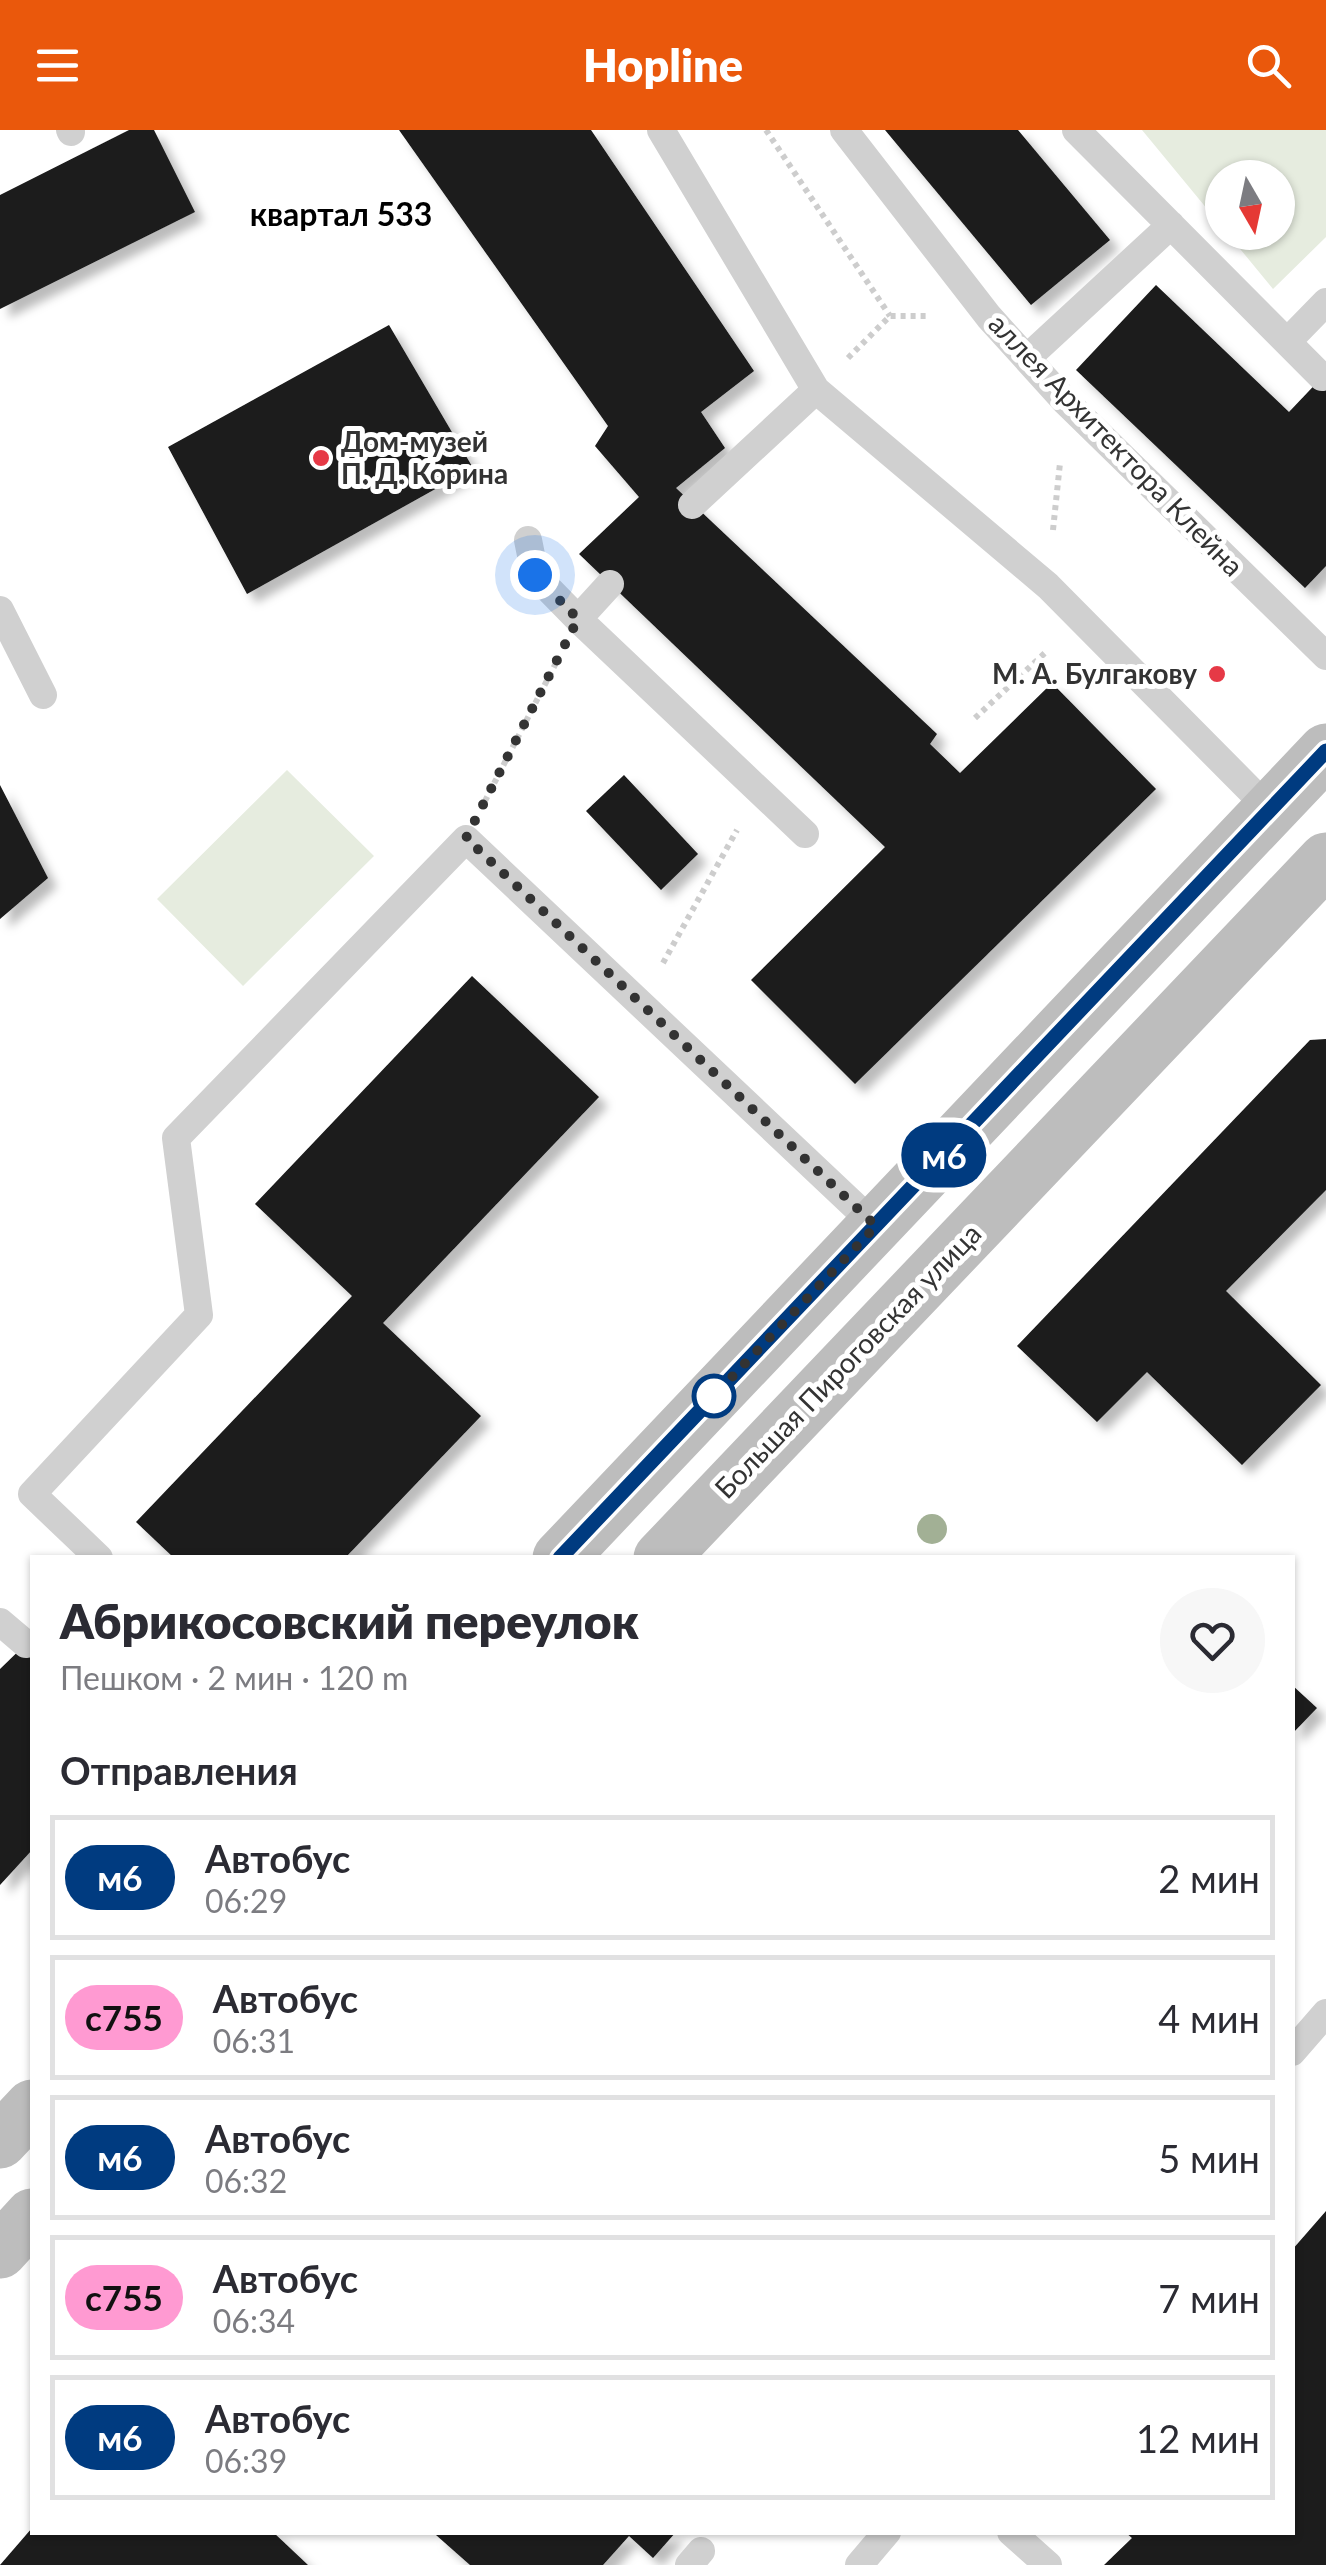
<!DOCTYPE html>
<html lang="ru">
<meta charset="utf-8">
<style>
:root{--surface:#fff;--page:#f7f7f7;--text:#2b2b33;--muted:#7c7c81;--line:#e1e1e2;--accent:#ea580c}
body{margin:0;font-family:Lato,sans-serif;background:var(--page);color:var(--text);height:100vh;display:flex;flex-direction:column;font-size:38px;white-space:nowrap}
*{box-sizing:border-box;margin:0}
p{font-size:32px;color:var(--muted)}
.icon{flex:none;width:55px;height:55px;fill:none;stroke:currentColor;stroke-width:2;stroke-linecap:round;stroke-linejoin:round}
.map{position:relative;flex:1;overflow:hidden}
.sheet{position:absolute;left:30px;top:1425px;width:1265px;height:980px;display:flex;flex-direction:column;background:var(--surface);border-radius:0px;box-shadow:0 2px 8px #0004}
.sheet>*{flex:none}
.badge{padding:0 20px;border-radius:32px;font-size:35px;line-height:65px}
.needle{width:65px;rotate:171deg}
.buttons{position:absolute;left:1205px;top:30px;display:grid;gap:20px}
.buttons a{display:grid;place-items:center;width:90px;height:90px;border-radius:50%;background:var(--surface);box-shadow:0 2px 8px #0004;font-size:50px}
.you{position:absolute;width:50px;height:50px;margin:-25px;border:8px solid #fff;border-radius:50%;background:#1a73e8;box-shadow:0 0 0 15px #1a73e833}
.map>.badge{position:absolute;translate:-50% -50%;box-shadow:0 0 0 5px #fff}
h2{padding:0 30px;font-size:38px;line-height:90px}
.round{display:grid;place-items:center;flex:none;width:105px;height:105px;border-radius:52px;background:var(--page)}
.overview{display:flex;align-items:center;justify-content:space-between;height:170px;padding:0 30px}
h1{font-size:48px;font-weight:800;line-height:75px}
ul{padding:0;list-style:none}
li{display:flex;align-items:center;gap:30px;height:125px;margin:0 20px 15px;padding:0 10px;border:5px solid var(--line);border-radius:0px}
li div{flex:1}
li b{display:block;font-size:38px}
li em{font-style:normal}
li .badge{min-width:110px;font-weight:700;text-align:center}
header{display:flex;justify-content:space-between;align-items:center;height:130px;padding:0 30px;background:var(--accent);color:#fff;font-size:45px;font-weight:800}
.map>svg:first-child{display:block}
.green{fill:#e6ecdf}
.building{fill:#1a1a1a;filter:url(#shadow)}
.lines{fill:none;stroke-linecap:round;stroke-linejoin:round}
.path{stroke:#cdcdcd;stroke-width:6;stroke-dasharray:5 5;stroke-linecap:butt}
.lane{stroke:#d0d0d0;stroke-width:28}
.secondary{stroke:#bdbdbd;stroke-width:55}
.tree{fill:#a2b095}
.line-casing{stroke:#fff;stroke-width:22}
.line{stroke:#003b80;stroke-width:15}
.walk{stroke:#333;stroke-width:10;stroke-dasharray:0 18}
.poi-dot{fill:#e63946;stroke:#fff;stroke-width:4}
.stop-dot{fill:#fff;stroke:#003b80;stroke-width:5}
.labels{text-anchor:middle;stroke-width:10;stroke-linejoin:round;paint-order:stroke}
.poi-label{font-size:28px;font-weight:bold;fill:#333;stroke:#fff;text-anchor:start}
.street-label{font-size:28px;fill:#333;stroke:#fff}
.quarter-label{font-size:32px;font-weight:bold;fill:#000;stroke:#fff}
</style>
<header><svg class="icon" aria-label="menu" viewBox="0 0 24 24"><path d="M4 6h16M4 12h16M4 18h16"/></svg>Hopline<svg class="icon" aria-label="search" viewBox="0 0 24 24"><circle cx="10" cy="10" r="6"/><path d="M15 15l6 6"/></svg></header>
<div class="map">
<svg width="1326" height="2435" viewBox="0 0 1326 2435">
<defs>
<filter id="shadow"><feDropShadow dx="9" dy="9" stdDeviation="5" flood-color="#0004"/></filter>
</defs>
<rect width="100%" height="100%" fill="#fff"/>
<path class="green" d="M1142 0H1326V107L1273 159 1227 103 1278 102V48H1222V97Z
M287 640 374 726 243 856 157 769Z"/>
<path class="building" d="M129 0H154L195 82 0 179V65Z
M399 0H591L754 241 701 282 725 318 676 358 937 604 930 614 960 643 1052 553 1156 659 855 954 751 850 885 717 579 424 639 367 595 316 608 296Z
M885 0H1018L1110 110 1031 175Z
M1156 155 1289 282 1326 243V436L1305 458 1076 240Z
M389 195 473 338 247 464 168 317Z
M624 645 698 724 661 760 586 681Z
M0 655 48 748 0 789Z
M472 846 599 967 383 1193 481 1286 345 1428H174L136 1392 352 1166 255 1074Z
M1326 909V1060L1226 1161 1321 1255 1242 1335 1147 1242 1097 1292 1017 1216 1310 910Z
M32 1508V1720L0 1755V1539Z
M1292 1555 1317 1578 1292 1604Z
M1326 2081V2435H1104L1132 2408 1125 2402H1292V2120Z
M32 2398V2402H273L308 2435H0Z
M438 2402H676L653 2428 629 2406 603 2435H470L436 2405Z"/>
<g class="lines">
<path class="path" d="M766 0 890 186
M848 228 890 186H928
M1053 400 1060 333
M975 588 1047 521
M485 671 557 531
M663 833 737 700"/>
<path class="lane" d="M70 0 71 2
M661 0 816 260
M844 0 989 187 1066 272 1326 526
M1076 0 1322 247
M1287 212 1326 172
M1027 228 1171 95
M692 375 816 260 1048 456 1270 680
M528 410 535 445 578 489 610 454
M0 480 43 565
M578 489 805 704
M99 1428 32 1364 199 1185 176 1008 466 709 876 1096
M0 1492 26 1514
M1292 1922 1326 1883
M1011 2402 1048 2435
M689 2435 701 2421
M859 2435 887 2402"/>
<path class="secondary" d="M560 1428 1326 621
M661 1428 1326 730
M0 2011 32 1977
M0 2121 32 2086"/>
</g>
<circle class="tree" cx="932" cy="1399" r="15"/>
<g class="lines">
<defs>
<path id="line" d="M560 1428 1326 621"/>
</defs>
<use href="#line" class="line-casing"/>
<use href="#line" class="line"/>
<path class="walk" d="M535 445 578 489 466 708 876 1096 714 1266"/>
</g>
<g class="poi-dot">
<circle cx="321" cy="328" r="10"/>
<circle cx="1217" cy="544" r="10"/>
</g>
<circle class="stop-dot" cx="714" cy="1266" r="20"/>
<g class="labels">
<g class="poi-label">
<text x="341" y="322">Дом-музей<tspan x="341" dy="32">П. Д. Корина</tspan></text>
<text x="1197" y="554" text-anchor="end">М. А. Булгакову</text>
</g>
<g class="street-label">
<text transform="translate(1116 315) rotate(46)" y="10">аллея Архитектора Клейна</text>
<text transform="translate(848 1231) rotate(-46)" y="10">Большая Пироговская улица</text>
</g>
<g class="quarter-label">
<text x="341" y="96">квартал 533</text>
</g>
</g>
</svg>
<div class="buttons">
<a><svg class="needle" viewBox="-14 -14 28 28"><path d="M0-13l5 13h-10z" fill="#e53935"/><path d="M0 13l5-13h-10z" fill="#7c7c81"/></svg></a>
</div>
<div class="you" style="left:535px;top:445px"></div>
<b class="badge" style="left:944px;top:1025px;background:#003b80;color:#fff">м6</b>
<section class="sheet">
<div class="overview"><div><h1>Абрикосовский переулок</h1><p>Пешком · 2 мин · 120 m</p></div><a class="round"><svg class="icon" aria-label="heart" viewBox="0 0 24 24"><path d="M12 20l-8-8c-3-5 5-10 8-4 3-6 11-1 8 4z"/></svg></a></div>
<h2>Отправления</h2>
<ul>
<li><span class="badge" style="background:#003b80;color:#fff">м6</span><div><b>Автобус</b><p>06:29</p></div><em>2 мин</em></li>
<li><span class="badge" style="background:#ff9ad2;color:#111">с755</span><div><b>Автобус</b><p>06:31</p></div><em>4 мин</em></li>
<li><span class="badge" style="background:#003b80;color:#fff">м6</span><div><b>Автобус</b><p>06:32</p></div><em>5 мин</em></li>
<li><span class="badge" style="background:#ff9ad2;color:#111">с755</span><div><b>Автобус</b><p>06:34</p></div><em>7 мин</em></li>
<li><span class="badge" style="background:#003b80;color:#fff">м6</span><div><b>Автобус</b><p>06:39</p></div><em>12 мин</em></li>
</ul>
</section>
</div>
